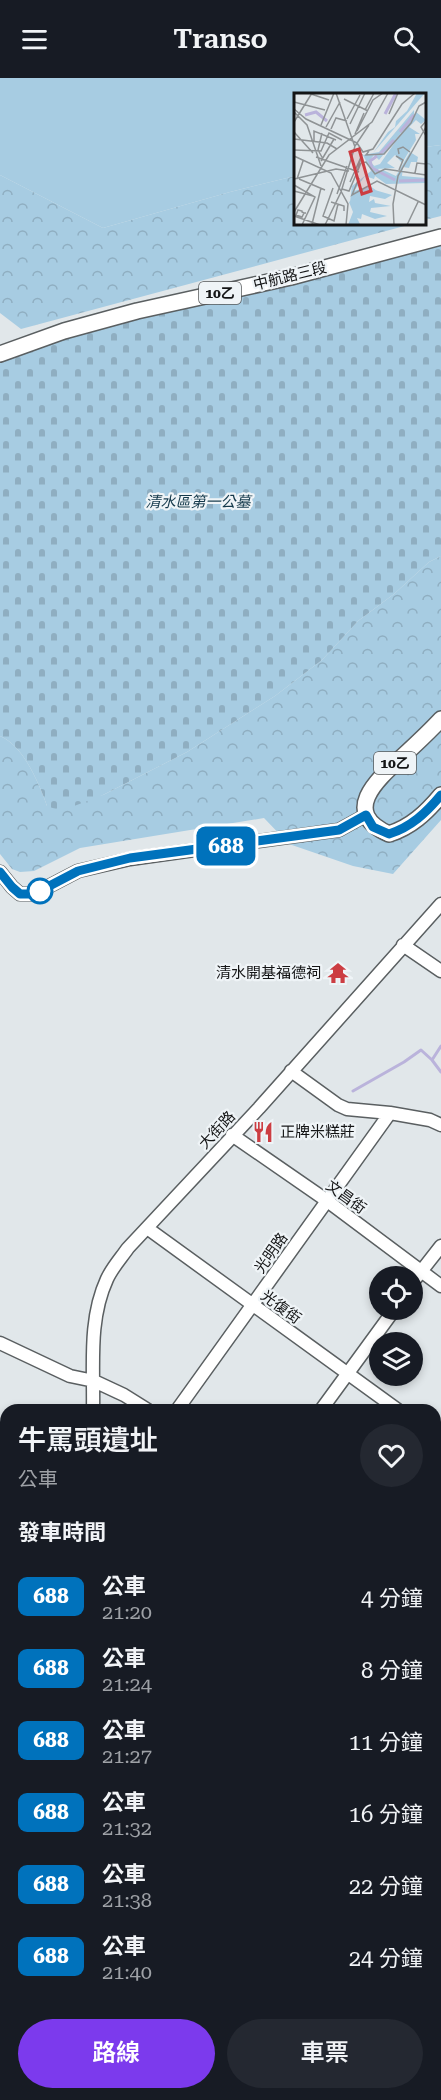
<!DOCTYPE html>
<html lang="zh-TW">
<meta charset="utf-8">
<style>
:root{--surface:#171b24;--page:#242831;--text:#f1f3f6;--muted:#9ea1a6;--accent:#7c3aed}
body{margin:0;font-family:"Roboto Serif","Noto Sans TC",serif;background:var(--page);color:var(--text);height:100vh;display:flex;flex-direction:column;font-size:22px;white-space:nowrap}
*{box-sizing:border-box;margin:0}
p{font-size:20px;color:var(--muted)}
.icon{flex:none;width:33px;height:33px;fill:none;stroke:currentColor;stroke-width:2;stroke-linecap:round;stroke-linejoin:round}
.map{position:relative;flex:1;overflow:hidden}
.drawer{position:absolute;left:0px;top:1326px;width:441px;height:696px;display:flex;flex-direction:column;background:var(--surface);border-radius:18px 18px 0 0;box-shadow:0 3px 9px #0003}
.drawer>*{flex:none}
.badge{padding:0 12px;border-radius:9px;font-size:21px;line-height:39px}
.buttons{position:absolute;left:369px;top:1188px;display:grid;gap:12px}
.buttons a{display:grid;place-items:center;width:54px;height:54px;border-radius:50%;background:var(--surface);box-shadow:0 3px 9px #0003;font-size:30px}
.map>.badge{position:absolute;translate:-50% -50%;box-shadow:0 0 0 3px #fff}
h2{padding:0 18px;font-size:22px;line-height:54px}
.round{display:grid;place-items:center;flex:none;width:63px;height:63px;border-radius:32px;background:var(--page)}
.head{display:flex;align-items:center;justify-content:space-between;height:102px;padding:0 18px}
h1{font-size:28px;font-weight:600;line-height:45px}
.action{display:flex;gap:12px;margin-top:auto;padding:12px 18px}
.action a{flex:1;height:69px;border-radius:36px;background:var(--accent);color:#fff;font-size:24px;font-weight:600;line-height:69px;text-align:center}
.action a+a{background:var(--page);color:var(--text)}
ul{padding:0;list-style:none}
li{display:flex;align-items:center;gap:18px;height:72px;padding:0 18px}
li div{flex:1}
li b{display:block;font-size:22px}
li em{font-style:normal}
li .badge{min-width:66px;font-weight:700;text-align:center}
header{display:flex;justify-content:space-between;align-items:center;height:78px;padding:0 18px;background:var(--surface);font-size:27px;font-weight:600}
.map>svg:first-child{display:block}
.grass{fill:#a7cce2}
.forest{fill:url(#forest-crowns)}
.cemetery{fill:url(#cemetery-stones)}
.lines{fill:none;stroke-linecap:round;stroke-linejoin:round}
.stream{stroke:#bab3db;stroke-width:3}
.minor-casing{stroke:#5a5f61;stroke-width:15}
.major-casing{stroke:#5a5f61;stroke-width:18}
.minor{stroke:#fff;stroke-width:12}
.major{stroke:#fff;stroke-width:15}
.rail{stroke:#5d6061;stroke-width:3;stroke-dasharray:9 4.5;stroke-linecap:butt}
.line-casing{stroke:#fff;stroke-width:14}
.line{stroke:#0072bc;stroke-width:9}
.stop-dot{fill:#fff;stroke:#0072bc;stroke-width:3}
.labels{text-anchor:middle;stroke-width:4.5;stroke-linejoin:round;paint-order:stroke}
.shield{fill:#eff4f7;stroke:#56585a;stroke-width:1.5}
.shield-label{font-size:14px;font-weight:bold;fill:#141516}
.street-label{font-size:15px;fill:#141516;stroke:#eff4f7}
.park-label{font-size:15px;font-style:italic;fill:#14394b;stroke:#eff4f7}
.poi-label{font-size:15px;fill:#141516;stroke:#eff4f7;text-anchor:end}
.inset-river{fill:none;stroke:#bab3db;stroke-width:3}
.inset-road{fill:none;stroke:#8f9395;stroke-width:1.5}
.view{fill:#cc3d42;fill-opacity:0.15;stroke:#cc3d42;stroke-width:3}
.inset-edge{fill:none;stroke:#141516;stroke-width:3}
</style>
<header><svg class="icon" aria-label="menu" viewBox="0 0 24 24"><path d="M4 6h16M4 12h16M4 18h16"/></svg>Transo<svg class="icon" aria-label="search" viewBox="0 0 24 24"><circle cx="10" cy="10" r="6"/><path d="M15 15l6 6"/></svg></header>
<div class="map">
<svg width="441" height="2022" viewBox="0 0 441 2022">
<defs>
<pattern id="forest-crowns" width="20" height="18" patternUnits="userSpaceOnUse" patternTransform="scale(1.5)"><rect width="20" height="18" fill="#a7cce2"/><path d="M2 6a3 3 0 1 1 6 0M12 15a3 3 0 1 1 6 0" fill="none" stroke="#8faec1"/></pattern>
<pattern id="cemetery-stones" width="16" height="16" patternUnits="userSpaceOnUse" patternTransform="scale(1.5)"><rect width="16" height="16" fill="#a7cce2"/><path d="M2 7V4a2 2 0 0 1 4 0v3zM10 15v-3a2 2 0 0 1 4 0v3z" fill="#8faec1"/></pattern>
</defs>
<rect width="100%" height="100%" fill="#e1e7ea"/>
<path class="grass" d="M0 0H441V67L425 69 424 16H296L295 98 230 114 103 150 0 97Z"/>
<path class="forest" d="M441 67V138L425 142V69Z
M0 97 103 150 230 114 295 98 296 146H412L21 251 0 235Z
M441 478V742L393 796 353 788 289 766 264 740 80 770 34 793 20 794 12 791 0 776V658C23 667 39 705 47 728L103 717 187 674 275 618 322 582 358 543 394 516 429 484Z"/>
<path class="cemetery" d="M441 159V478L429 484 394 516 358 543 322 582 275 618 187 674 103 717 61 733 47 728C39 705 23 667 0 658V285L111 241Z"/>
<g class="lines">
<path class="stream" d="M441 968 432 982 441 994
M353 1013 404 984 421 972 432 982
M435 1902 441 1899
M0 1960H6"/>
<defs>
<path id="minor" d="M0 794 12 809 20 816H34L78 793 130 781 339 752 366 737
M403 867 441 893
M291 993 338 1027 347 1031 390 1035 430 1042 441 1047
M232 1057 326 1122 441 1208
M147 1150 398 1332
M412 1205 441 1168
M0 1265 70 1298 94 1303 124 1317 148 1332
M93 1332C94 1289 88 1242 107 1201 112 1190 121 1180 128 1170L259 1030 441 826
M177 1332 390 1035
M321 1332 394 1232
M435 1359 441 1363
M435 1507 441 1511
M435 1548 441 1540
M435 1572 441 1564
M0 1636 6 1635
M0 1675 6 1699
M435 1678 441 1683
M435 1786 441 1781
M182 2022 184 2016
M197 2022 198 2016"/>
<path id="major" d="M0 276 64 253 137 233 291 199 441 159
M441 641C429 654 416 666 403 678 379 700 339 734 389 756 411 749 426 735 441 717"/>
</defs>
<use href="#minor" class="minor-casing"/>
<use href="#major" class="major-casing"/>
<use href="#minor" class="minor"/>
<use href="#major" class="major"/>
<path class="rail" d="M0 1860 6 1862
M0 1869 6 1871
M435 1962H441"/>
</g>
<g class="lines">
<defs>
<path id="line" d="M0 794 12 809 20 816H34L78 793 130 780 339 752 366 737 373 749 389 756C411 749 426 735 441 717"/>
</defs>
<use href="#line" class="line-casing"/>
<use href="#line" class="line"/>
</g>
<defs>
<symbol id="temple-bare" viewBox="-9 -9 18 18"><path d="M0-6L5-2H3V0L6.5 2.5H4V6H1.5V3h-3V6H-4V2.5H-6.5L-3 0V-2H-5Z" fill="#cc3d42" stroke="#eff4f7" stroke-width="2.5" paint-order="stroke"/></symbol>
<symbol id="restaurant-bare" viewBox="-9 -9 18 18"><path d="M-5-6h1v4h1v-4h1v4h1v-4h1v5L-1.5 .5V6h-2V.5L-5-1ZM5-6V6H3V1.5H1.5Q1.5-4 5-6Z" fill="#cc3d42" stroke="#eff4f7" stroke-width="2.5" paint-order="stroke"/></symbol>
</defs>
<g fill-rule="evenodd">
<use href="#temple-bare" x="323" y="880" width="30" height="30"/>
<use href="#restaurant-bare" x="248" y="1039" width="30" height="30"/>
</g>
<circle class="stop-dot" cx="40" cy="813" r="12"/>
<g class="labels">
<g class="shield">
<rect x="199" y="204" width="42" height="22" rx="4.5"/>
<rect x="374" y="674" width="42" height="22" rx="4.5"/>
</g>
<g class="shield-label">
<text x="220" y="220">10乙</text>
<text x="395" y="690">10乙</text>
</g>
<g class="street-label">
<text transform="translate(290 198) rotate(-14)" y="5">中航路三段</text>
<text transform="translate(217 1052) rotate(-47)" y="5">大街路</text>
<text transform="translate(346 1119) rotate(36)" y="5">文昌街</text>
<text transform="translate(271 1175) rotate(-55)" y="5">光明路</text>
<text transform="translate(281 1229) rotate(36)" y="5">光復街</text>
</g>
<g class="park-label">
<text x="198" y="429">清水區第一公墓</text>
</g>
<g class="poi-label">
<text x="321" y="900">清水開基福德祠</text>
<text x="280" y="1059" text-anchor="start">正牌米糕莊</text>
</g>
</g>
<g transform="translate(294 15)">
<rect width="132" height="132" fill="#e1e7ea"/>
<path d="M123 0H131L79 60 94 39 101 34 102 28 113 18ZM122 19 132 27 127 31 122 27 115 34 126 41H121L122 47 108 70 101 62 93 70 101 75 82 76 80 73 86 71ZM74 95 98 102 91 106 76 103 75 109 80 106 81 110 97 113 77 115 76 119 93 123 81 126 68 121 67 126 63 125 66 131 54 132 59 119 55 109Z" fill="#a7cce2"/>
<path d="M120 17V24L85 67 80 62 75 68 86 78 83 81 89 77 102 83 116 59 124 64 123 69H117L115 75 109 74 108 83 132 85V90L92 91 81 83 80 86 71 83 60 98 76 93 83 98 74 95 56 109 58 93 77 78 69 62 85 59Z" fill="#a7cce2"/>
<path class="inset-river" d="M91 21 102 0M11 22 22 19 33 28M106 39 120 22M86 61 100 47M83 63 76 68 78 75 101 87M105 88 132 87"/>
<path class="inset-road" d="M42 0 61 54M17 1 35 7M50 6 74 18M0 9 31 17M0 16 12 26 63 50M71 17 80 0M0 19 13 32 27 73M95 21 104 0M53 26 66 2M132 28 127 34 132 43M0 29 18 0M56 31 71 0M27 32 40 0M32 34 46 9M37 36 42 25 53 28M63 38 79 7 89 0M0 39 19 60M28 40 24 57 29 66M61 41 70 20M0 46 33 50 43 56M20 49V38L42 47M63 50 69 59 79 56 108 11 121 0M0 57 27 58 35 40 48 47M75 58 72 62 90 61 117 30 125 13 132 9M105 61 104 56 109 54 116 59M0 63 37 80 54 111 52 132M102 63 109 67 105 77M22 64 65 79M27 68 40 46M67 70 72 69 81 81 91 76 132 82M63 79 68 61M121 80 123 70 132 71M65 85 58 102 83 88 132 112M0 86 42 76 55 78M3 86 9 68M5 86 31 97M56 89 67 64M0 92 21 104 8 132M39 95 29 123 40 128 44 111M48 96 55 98 67 70M0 98 19 103M43 101 53 73M37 109 50 113V118M0 119 35 62 78 29 94 0M10 120 8 124 2 122 4 117 8 118V119L10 120H12M0 123 26 132M18 131 27 95M31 132 47 99 61 53 75 32M100 132 99 111 104 83 132 34M113 132 124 109"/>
<path class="view" d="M65 56 77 98 68 101 56 59Z"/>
<rect width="132" height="132" class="inset-edge"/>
</g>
</svg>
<div class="buttons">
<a><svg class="icon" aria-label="locate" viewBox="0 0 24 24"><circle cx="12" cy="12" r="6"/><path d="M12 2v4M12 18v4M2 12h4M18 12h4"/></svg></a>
<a><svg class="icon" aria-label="layers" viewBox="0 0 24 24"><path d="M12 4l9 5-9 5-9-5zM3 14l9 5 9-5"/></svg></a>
</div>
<b class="badge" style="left:226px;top:768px;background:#0072bc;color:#fff">688</b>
<section class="drawer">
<div class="head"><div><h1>牛罵頭遺址</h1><p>公車</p></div><a class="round"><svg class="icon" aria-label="heart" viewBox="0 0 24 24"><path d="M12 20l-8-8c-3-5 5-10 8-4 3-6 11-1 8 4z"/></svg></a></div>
<h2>發車時間</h2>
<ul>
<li><span class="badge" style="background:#0072bc;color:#fff">688</span><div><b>公車</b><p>21:20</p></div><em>4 分鐘</em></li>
<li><span class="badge" style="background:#0072bc;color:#fff">688</span><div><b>公車</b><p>21:24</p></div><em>8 分鐘</em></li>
<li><span class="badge" style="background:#0072bc;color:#fff">688</span><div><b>公車</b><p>21:27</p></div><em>11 分鐘</em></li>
<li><span class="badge" style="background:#0072bc;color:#fff">688</span><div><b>公車</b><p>21:32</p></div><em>16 分鐘</em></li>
<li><span class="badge" style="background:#0072bc;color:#fff">688</span><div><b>公車</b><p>21:38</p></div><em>22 分鐘</em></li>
<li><span class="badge" style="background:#0072bc;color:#fff">688</span><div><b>公車</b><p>21:40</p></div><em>24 分鐘</em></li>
</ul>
<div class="action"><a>路線</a><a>車票</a></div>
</section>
</div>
